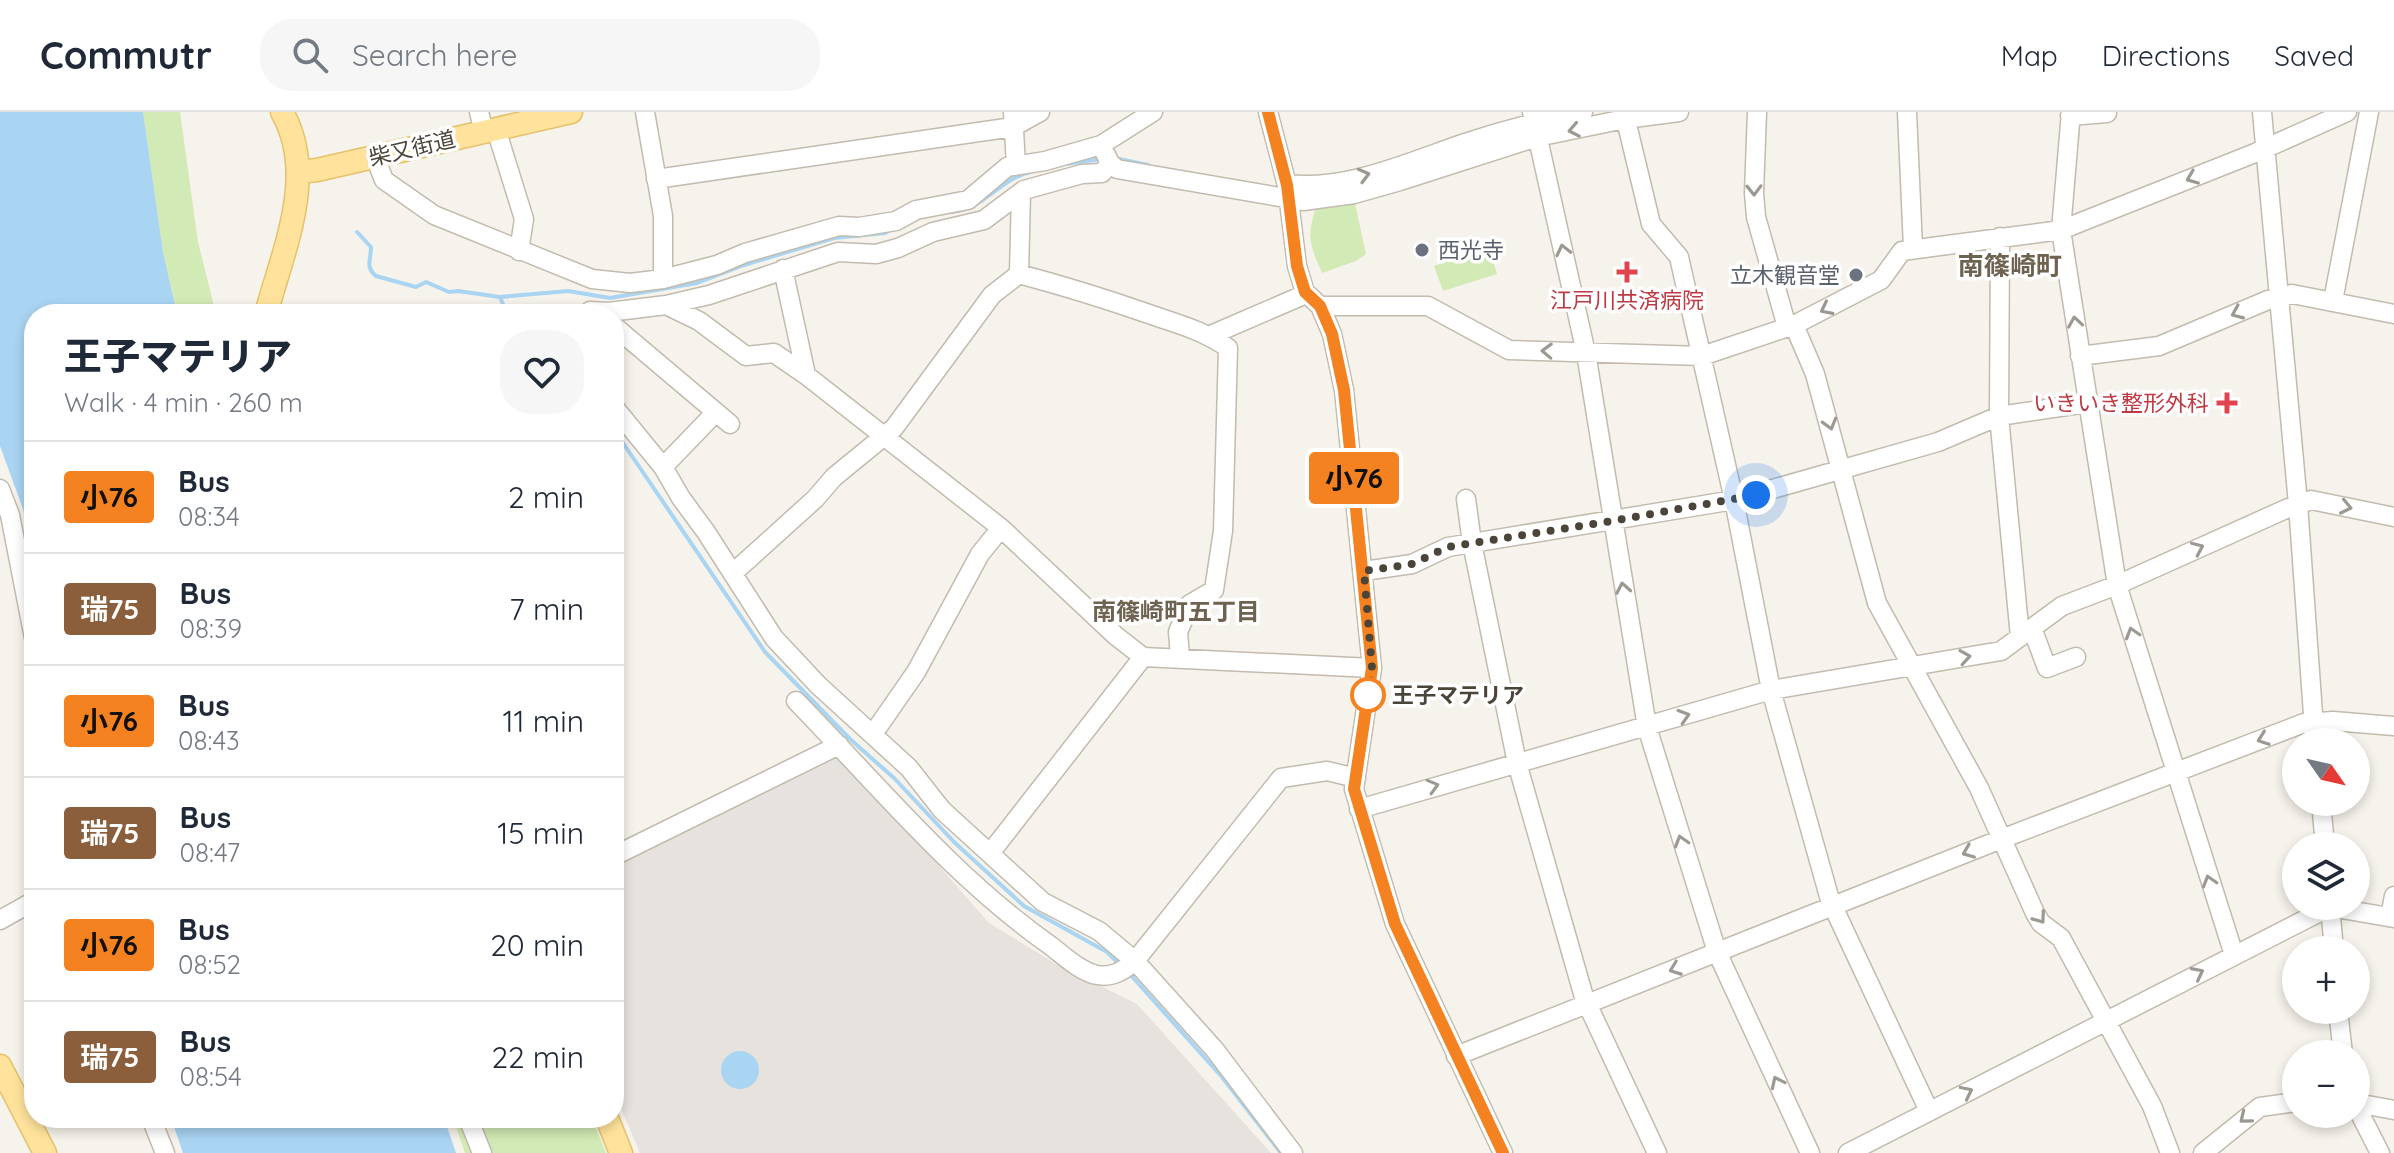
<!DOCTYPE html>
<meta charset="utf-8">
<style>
:root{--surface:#fff;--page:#f6f6f7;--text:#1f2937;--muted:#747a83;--line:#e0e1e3}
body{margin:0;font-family:Quicksand,"Noto Sans JP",sans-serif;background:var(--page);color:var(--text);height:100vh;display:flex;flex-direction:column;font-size:30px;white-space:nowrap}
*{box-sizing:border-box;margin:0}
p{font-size:26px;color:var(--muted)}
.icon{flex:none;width:44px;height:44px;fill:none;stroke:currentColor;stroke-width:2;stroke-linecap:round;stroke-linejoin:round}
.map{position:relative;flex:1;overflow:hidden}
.sheet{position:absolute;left:24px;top:192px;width:600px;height:824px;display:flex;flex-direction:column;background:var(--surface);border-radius:32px;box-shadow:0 4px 12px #0003}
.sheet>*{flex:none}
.badge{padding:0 16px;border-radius:6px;font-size:28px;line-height:52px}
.needle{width:52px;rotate:124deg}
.tools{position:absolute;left:2282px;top:616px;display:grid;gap:16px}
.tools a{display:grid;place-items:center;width:88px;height:88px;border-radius:50%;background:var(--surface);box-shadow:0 4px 12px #0003;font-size:40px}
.you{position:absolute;width:40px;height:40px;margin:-20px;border:6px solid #fff;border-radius:50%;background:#1a73e8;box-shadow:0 0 0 12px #1a73e833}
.map>.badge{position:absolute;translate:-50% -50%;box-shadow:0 0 0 4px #fff}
.round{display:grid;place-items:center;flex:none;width:84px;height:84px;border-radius:32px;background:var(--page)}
.overview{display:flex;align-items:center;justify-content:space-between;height:136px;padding:0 40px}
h1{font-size:38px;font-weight:800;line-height:60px}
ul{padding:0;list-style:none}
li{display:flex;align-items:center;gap:24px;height:112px;padding:0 40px;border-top:2px solid var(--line)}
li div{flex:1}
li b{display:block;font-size:30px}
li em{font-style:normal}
li .badge{min-width:88px;font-weight:700;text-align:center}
header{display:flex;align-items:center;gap:48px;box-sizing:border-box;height:112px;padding:0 40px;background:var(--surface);border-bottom:2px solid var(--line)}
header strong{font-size:38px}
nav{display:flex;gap:44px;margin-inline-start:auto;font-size:28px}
.search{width:560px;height:72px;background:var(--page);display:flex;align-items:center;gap:20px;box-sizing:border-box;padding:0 28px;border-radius:32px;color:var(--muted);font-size:30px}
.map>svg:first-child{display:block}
.industrial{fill:#e6e2dd}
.green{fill:#d2eab5}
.water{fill:#a9d4f2}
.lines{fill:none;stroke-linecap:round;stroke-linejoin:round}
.stream{stroke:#a9d4f2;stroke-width:4}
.minor-casing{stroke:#c2bbae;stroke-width:21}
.major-casing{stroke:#e6c16a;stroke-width:25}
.minor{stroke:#fff;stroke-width:18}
.major{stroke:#ffe39c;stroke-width:22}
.oneway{stroke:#9c9892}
.line-casing{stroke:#fff;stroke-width:18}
.line{stroke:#f58220;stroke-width:12}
.walk{stroke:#4b4439;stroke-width:8;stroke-dasharray:0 14.4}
.worship-dot{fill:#6b7280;stroke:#fff;stroke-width:3}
.health-dot{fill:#e0444e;stroke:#fff;stroke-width:3}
.stop-dot{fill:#fff;stroke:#f58220;stroke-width:4}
.labels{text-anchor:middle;stroke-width:7;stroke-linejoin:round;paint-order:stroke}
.street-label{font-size:22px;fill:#4b4439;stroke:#fff}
.worship-label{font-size:22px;fill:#5b616d;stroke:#fff;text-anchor:start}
.health-label{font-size:22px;fill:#be3a42;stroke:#fff}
.stop-label{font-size:22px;font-weight:bold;fill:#4b4439;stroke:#fff;text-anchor:start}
.neighbourhood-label{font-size:24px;font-weight:bold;fill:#6e6250;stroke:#fff}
.quarter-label{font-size:26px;font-weight:bold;fill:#6e6250;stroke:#fff}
</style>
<header>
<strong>Commutr</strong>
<div class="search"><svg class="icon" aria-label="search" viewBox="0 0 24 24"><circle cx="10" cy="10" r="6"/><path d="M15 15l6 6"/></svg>Search here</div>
<nav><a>Map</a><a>Directions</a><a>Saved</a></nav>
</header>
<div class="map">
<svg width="2394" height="1041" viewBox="0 0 2394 1041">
<rect width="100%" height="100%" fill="#f6f3ec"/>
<path class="industrial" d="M830 641 884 691 989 811 1056 852 1137 892 1271 1041H640L614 980V752Z"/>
<path class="green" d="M143 0H180L198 130 216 202H177L163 140Z
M1354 87 1366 142 1356 149 1322 161C1308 129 1307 124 1317 91Z
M1489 136 1497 162 1443 179 1434 154Z
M453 1006H592L606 1041H465Z"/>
<path class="water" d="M0 0H143L163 140 177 202H34V443L23 397 0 334Z
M721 958a19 19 0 1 1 38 0a19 19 0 1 1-38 0Z
M171 1006H444L456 1041H183Z"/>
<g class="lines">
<path class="stream" d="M1114 46 1148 53
M1066 52 1101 47
M951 100C985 97 998 68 1030 60
M357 120 371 135C371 148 365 155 376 164L416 175 426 170 449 180 458 179 500 185 507 202
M500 185 568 179 610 186 697 171 744 153 834 126 885 121 893 117
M614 322 621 328 765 540 851 628 894 666 954 730 1024 794 1107 840 1121 854
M1128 860 1222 965 1281 1041"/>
<defs>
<path id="minor" d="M479 0 484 20
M645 0 663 104V167
M1013 0 1016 54
M1268 0 1287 73 1297 154 1305 180 1320 194 1332 222 1344 278 1372 556 1354 677 1395 812 1503 1041
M1532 0 1586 241 1647 615 1717 840 1810 1041
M1624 0 1651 112 1679 145 1734 388 1771 578 1830 788 1929 999
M1757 0 1754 81 1756 105 1787 215
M1907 0 1913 136
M2071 0 2061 118 2117 473 2234 843
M2262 0 2298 392 2315 630
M2070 4 2107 1
M496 17 524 107 519 139
M1101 33 1110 51 1117 57 1303 89 1354 82 1400 69 1537 25 1625 7 1679 0
M375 45 384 68 434 103 592 167 630 171 663 167 717 153 745 141 839 114 859 115 896 109 916 98 968 88 1007 55 1045 49 1101 33 1153 0
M656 67 1013 15 1040 0
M1287 72C1347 79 1409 50 1465 31 1504 18 1543 8 1583 0
M1021 81 1019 162C1064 174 1106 187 1149 202 1177 212 1203 218 1228 236L1223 419 1214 478 1190 492 1178 520 1180 545
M2000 125 1999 304 2020 525
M783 157 806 263
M2333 189 2369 0
M666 193 699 209 746 244 774 241 806 263 1001 416 1116 524 1143 545
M1320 194H1428L1509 238 1702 244 1794 213 1881 168 1902 139 2061 118 2255 41 2347 0
M588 202 590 199 609 200 666 193 709 183 838 140 876 142 898 136 933 120 984 108 1024 78 1082 62 1102 61 1110 51
M1794 213 1815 262 1877 491 1979 676 2035 801 2041 811 2061 826 2152 994 2170 1041
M614 214 730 312
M1211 223 1299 185 1305 180
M2080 244 2159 234 2268 188 2292 182 2394 202
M614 295 663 355 681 386 706 420 774 526 818 573 909 656 942 698 1043 790 1099 819 1135 849 1215 938 1293 1041
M663 355 716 300
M0 377 10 403 34 526
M1466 387 1472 431 1517 651 1584 885 1657 1041
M1364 459 1412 452 1448 435 1734 388 1938 330 1999 304 2087 291
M733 461 815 387 834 365 894 316 992 183 1019 162
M2032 516 2047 556 2076 545
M796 589C879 674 953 765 1051 834 1064 844 1081 860 1097 863 1113 866 1124 858 1135 849L1281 666 1327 659 1356 666
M873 622 916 560 980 442 1001 416
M2321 690 2325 734
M1359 697 1771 578 2001 539 2062 494 2117 473 2286 397 2311 388 2394 405
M991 740 1143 545 1372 556
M614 744 839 633
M2330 794 2334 838
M2390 805 2394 784
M0 808 34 789
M2338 898 2343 942
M1456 944 2004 726 2304 611 2333 609 2394 614
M2356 991 2394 998
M2356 994 2380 1041
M151 1006 165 1041
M468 1006 482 1041
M1848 1041 2316 802 2330 795 2394 806
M2203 1041 2260 995 2296 990"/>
<path id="major" d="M299 60 317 58 571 0
M266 202C283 138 318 63 282 0
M0 954 45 1041
M607 1006 621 1041"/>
</defs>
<use href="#minor" class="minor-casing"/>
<use href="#major" class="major-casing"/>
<use href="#minor" class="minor"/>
<use href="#major" class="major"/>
</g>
<defs><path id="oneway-chevron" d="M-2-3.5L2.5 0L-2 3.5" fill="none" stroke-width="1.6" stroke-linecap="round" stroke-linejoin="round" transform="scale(2)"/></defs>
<g class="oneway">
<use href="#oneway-chevron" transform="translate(1574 18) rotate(169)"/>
<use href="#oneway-chevron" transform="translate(1364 63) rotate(-15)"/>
<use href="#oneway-chevron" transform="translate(2192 66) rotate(158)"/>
<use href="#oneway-chevron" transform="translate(1754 78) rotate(89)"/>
<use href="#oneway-chevron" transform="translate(1563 138) rotate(-103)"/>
<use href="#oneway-chevron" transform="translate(1826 197) rotate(153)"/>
<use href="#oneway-chevron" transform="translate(2237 201) rotate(157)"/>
<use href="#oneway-chevron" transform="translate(2075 210) rotate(-99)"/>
<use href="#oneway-chevron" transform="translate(1547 239) rotate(-178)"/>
<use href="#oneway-chevron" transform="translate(1830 312) rotate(74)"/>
<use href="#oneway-chevron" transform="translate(2346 395) rotate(12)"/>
<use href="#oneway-chevron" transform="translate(2198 436) rotate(-24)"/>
<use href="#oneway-chevron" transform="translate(1623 476) rotate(-100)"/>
<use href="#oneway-chevron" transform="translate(2132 521) rotate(-107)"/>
<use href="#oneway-chevron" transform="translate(1965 545) rotate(-9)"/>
<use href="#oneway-chevron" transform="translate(1684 604) rotate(-17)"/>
<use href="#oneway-chevron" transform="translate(2263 627) rotate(160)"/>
<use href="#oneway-chevron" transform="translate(1433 674) rotate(-16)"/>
<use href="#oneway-chevron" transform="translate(1681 729) rotate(-107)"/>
<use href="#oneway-chevron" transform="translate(1968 740) rotate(158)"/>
<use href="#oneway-chevron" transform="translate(2209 769) rotate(-107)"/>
<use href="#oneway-chevron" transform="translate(2040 806) rotate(54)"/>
<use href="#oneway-chevron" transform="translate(1675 857) rotate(159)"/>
<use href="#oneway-chevron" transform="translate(2198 861) rotate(-27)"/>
<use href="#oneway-chevron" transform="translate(1777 970) rotate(-115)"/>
<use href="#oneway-chevron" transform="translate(1967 980) rotate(-26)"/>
<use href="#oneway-chevron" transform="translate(2245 1006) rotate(141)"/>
</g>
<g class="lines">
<defs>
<path id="line" d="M1268 0 1287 73 1297 154 1305 180 1320 194 1332 222 1344 278 1372 556 1354 677 1395 812 1503 1041"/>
</defs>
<use href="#line" class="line-casing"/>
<use href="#line" class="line"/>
<path class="walk" d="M1368 583 1372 556 1364 459 1412 452 1448 435 1612 409 1756 383"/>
</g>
<g class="worship-dot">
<circle cx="1422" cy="138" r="8"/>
<circle cx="1856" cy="163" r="8"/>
</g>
<g class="health-dot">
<path d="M1623 148h8v8h8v8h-8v8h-8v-8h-8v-8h8z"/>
<path d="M2223 279h8v8h8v8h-8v8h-8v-8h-8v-8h8z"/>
</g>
<circle class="stop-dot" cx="1368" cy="583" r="16"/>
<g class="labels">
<g class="street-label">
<text transform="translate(412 36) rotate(-13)" y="8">柴又街道</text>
</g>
<g class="worship-label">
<text x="1438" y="146">西光寺</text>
<text x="1840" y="171" text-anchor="end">立木観音堂</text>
</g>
<g class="health-label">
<text x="1627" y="196">江戸川共済病院</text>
<text x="2209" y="299" text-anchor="end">いきいき整形外科</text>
</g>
<g class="stop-label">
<text x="1392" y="591">王子マテリア</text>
</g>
<g class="neighbourhood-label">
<text x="1176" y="508">南篠崎町五丁目</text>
</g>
<g class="quarter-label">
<text x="2010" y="163">南篠崎町</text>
</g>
</g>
</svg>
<div class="tools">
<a><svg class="needle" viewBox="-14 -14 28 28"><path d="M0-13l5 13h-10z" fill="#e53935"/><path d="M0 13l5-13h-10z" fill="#747a83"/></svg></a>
<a><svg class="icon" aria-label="layers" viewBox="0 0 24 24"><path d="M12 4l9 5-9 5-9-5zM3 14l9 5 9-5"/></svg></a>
<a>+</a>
<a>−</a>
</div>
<div class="you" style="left:1756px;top:383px"></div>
<b class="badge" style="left:1354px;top:366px;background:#f58220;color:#111">小76</b>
<section class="sheet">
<div class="overview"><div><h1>王子マテリア</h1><p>Walk · 4 min · 260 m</p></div><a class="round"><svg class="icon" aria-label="heart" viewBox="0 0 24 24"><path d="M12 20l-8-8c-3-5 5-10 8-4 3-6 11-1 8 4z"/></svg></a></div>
<ul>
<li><span class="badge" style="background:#f58220;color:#111">小76</span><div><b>Bus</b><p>08:34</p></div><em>2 min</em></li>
<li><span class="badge" style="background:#8b5e3c;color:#fff">瑞75</span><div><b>Bus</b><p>08:39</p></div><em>7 min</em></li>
<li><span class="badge" style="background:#f58220;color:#111">小76</span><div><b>Bus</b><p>08:43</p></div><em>11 min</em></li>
<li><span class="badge" style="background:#8b5e3c;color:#fff">瑞75</span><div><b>Bus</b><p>08:47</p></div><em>15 min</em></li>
<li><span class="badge" style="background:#f58220;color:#111">小76</span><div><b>Bus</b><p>08:52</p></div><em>20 min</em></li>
<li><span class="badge" style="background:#8b5e3c;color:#fff">瑞75</span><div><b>Bus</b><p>08:54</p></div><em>22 min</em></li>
</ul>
</section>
</div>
